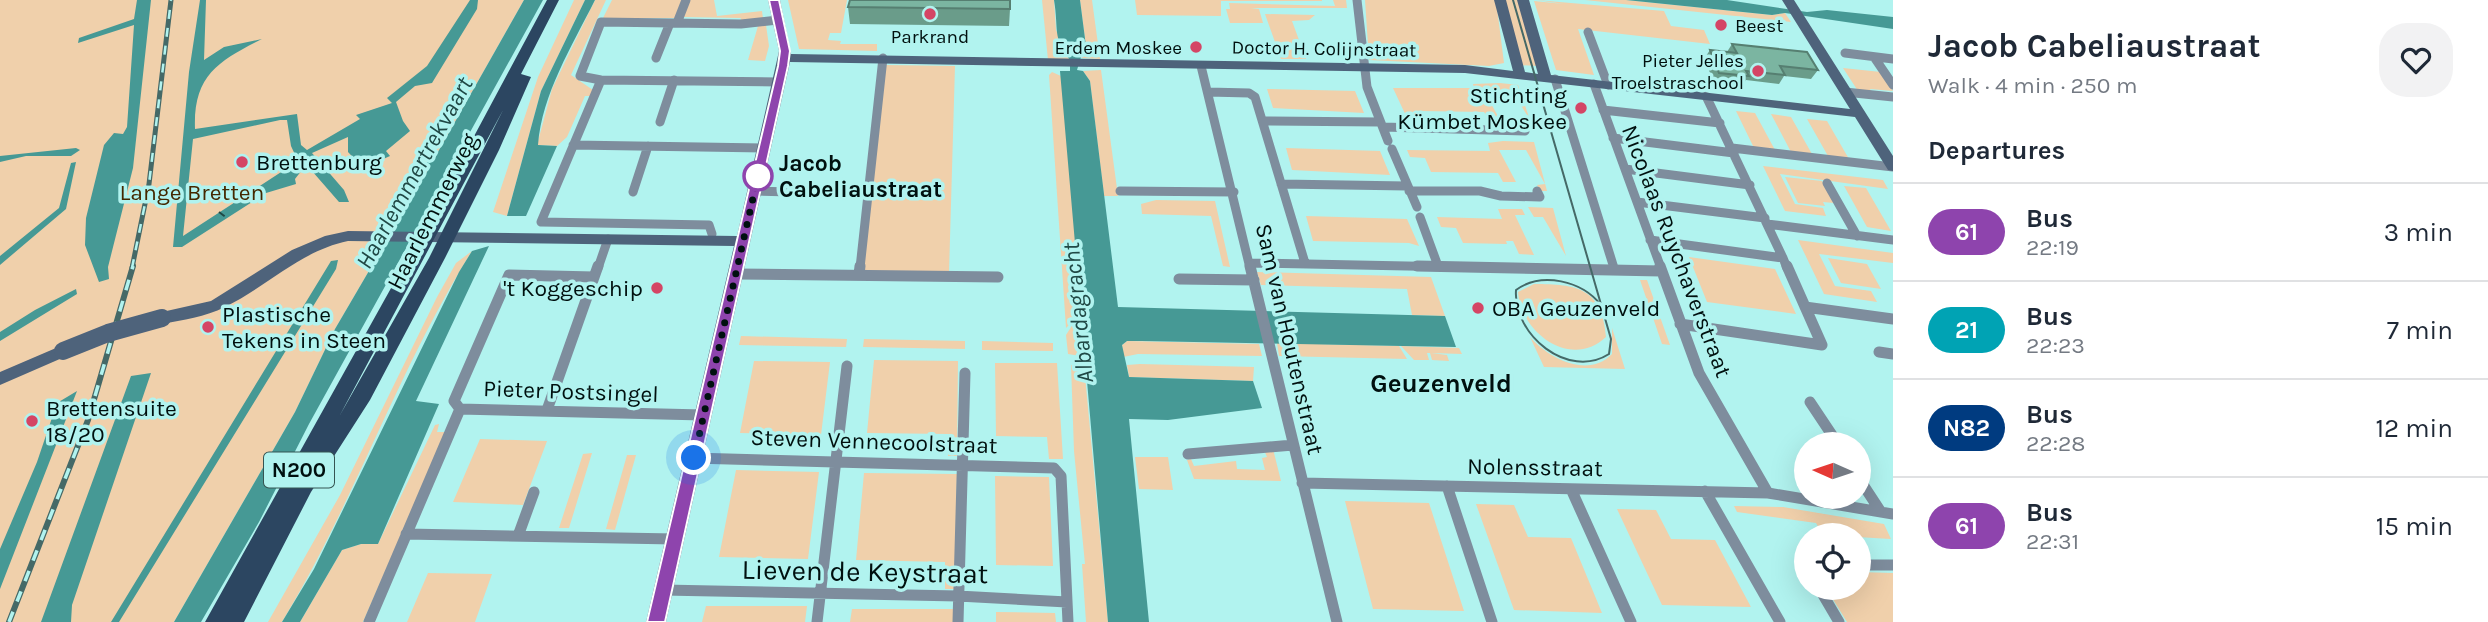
<!DOCTYPE html>
<meta charset="utf-8">
<style>
:root{--surface:#fff;--page:#f2f2f3;--text:#1f2937;--muted:#747a83;--line:#e0e1e3}
body{margin:0;font-family:Karla,sans-serif;background:var(--page);color:var(--text);height:100vh;display:flex;flex-direction:column;font-size:26px;white-space:nowrap}
*{box-sizing:border-box;margin:0}
p{font-size:23px;color:var(--muted)}
.icon{flex:none;width:38px;height:38px;fill:none;stroke:currentColor;stroke-width:2;stroke-linecap:round;stroke-linejoin:round}
.map{position:relative;flex:1;overflow:hidden}
.details{display:flex;flex-direction:column;background:var(--surface);width:595px}
.details>*{flex:none}
.badge{padding:0 14px;border-radius:23px;font-size:24px;line-height:46px}
.needle{width:46px;rotate:273deg}
.controls{position:absolute;left:1794px;top:432px;display:grid;gap:14px}
.controls a{display:grid;place-items:center;width:77px;height:77px;border-radius:50%;background:var(--surface);box-shadow:0 7px 28px #0002;font-size:35px}
.you{position:absolute;width:35px;height:35px;margin:-18px;border:5px solid #fff;border-radius:50%;background:#1a73e8;box-shadow:0 0 0 10px #1a73e833}
.map>.badge{position:absolute;translate:-50% -50%;box-shadow:0 0 0 4px #fff}
h2{padding:0 35px;font-size:26px;line-height:63px}
.round{display:grid;place-items:center;flex:none;width:74px;height:74px;border-radius:28px;background:var(--page)}
.headline{display:flex;align-items:center;justify-content:space-between;height:119px;padding:0 35px}
h1{font-size:33px;font-weight:700;line-height:52px}
ul{padding:0;list-style:none}
li{display:flex;align-items:center;gap:21px;height:98px;padding:0 35px;border-top:2px solid var(--line)}
li div{flex:1}
li b{display:block;font-size:26px}
li em{font-style:normal}
li .badge{min-width:77px;font-weight:700;text-align:center}
main{display:flex;flex:1;min-height:0}
.map>svg:first-child{display:block}
.green{fill:#f0d0ab}
.water{fill:#469995;fill-rule:evenodd}
.lines{fill:none;stroke-linecap:round;stroke-linejoin:round}
.ferry{stroke:#204845;stroke-width:2;stroke-dasharray:7 6;stroke-linecap:butt}
.street-far1{stroke:#7e8d9d;stroke-width:9}
.street{stroke:#7e8d9d;stroke-width:11}
.secondary{fill:#4e637b;fill-rule:evenodd}
.primary{fill:#2c4661;fill-rule:evenodd}
.tram{stroke:#456967;stroke-width:2}
.rail-far1-casing{stroke:#456967;stroke-width:5}
.rail-casing{stroke:#456967;stroke-width:6}
.rail-far1{stroke:#b1f3ef;stroke-width:2.5;stroke-dasharray:9;stroke-linecap:butt}
.rail{stroke:#b1f3ef;stroke-width:3.5;stroke-dasharray:11;stroke-linecap:butt}
.secondary-bridge{stroke:#4e637b;stroke-width:18}
.wall{fill:#6a9c8a}
.building{fill:#7bb5a1;stroke:#567f71;stroke-width:2}
.line{fill:#8e44ad;stroke:#fff;stroke-width:2}
.walk{stroke:#00100f;stroke-width:7;stroke-dasharray:0 12.6}
.poi-dot{fill:#d44565;stroke:#b1f3ef;stroke-width:2.5}
.stop-dot{fill:#fff;stroke:#8e44ad;stroke-width:3.5}
.labels{text-anchor:middle;stroke-width:7;stroke-linejoin:round;paint-order:stroke}
.far-poi-label{font-size:19px;fill:#00100f;stroke:#b1f3ef;text-anchor:end}
.far-street-label{font-size:19px;fill:#00100f;stroke:#b1f3ef}
.shield{fill:#b1f3ef;stroke:#355452;stroke-width:2}
.shield-label{font-size:21px;font-weight:bold;fill:#00100f}
.poi-label{font-size:23px;fill:#00100f;stroke:#b1f3ef;text-anchor:start}
.stop-label{font-size:23px;font-weight:bold;fill:#00100f;stroke:#b1f3ef;text-anchor:start}
.park-label{font-size:23px;fill:#442800;stroke:#b1f3ef}
.street-label{font-size:23px;fill:#00100f;stroke:#b1f3ef}
.water-label{font-size:24px;font-style:italic;fill:#204845;stroke:#b1f3ef}
.quarter-label{font-size:26px;font-weight:bold;fill:#00100f;stroke:#b1f3ef}
.near-street-label{font-size:28px;fill:#00100f;stroke:#b1f3ef}
</style>
<main>
<div class="map">
<svg width="1893" height="622" viewBox="0 0 1893 622">
<rect width="100%" height="100%" fill="#b1f3ef"/>
<path class="green" d="M0 0H524L434 159 421 165 428 170 335 329 295 412 174 622H0Z
M574 0H585L541 91 507 216 493 212 538 77Z
M595 0H606L571 75 593 90 591 96H585L567 137 557 146 537 145 552 89Z
M612 0H682L676 18H603Z
M689 0H714L717 16 762 11 763 19 740 21 741 18 682 17Z
M788 0H847L841 33H830L828 40 841 41 840 44H877V51L799 49Z
M1042 0H1054L1056 30 1070 60H1048Z
M1080 0H1092L1100 59 1081 58 1087 54Z
M1116 0H1322V1H1221V16L1137 15 1135 0Z
M1333 0H1346L1347 8H1251L1259 9 1263 23H1230L1226 9H1230L1229 3 1335 6Z
M1365 0H1496L1504 63 1489 66 1369 60Z
M1501 0H1520L1538 66 1518 65Z
M1536 0 1664 11 1671 26 1704 30 1710 44 1578 29 1594 75 1556 70 1534 1 1564 4Z
M1585 0H1626L1772 15 1785 13 1791 22Z
M1265 14 1315 15 1309 20 1292 21 1306 59H1281Z
M766 25 769 46 765 61 748 60 758 26Z
M885 65 955 66 949 273 862 272Z
M1843 68 1881 72 1893 91 1870 89 1872 93 1858 91Z
M1101 70 1118 196H1104L1090 81 1083 71Z
M1052 72 1061 76 1064 89 1086 357 1068 354 1066 335 1078 316 1066 328 1049 75Z
M1500 83 1518 85 1530 120 1512 91H1484L1499 118H1488L1484 112 1420 111 1423 118H1407L1393 88H1474L1473 84Z
M1267 89 1355 91 1364 113 1273 108Z
M1736 111 1755 113 1775 150 1754 148Z
M1771 114 1791 117 1812 154 1791 152Z
M1807 119 1827 121 1849 159 1828 156Z
M1503 141 1534 142 1547 191H1541L1537 185 1545 184 1526 150H1499L1516 182H1503L1498 173 1431 172 1425 158 1410 157 1407 150 1490 151 1488 143Z
M1286 148 1380 151 1390 175 1292 170Z
M1763 166 1883 180 1888 189 1780 174 1795 204 1823 208 1826 216 1785 211Z
M1785 177 1822 181 1834 203 1823 202 1825 206 1798 203Z
M1844 186 1866 188 1891 231 1867 227Z
M1156 200 1215 201 1230 267 1223 266 1211 216 1142 214 1141 204Z
M1528 207 1553 208 1566 256 1543 217H1534Z
M1498 209H1522L1525 215H1515L1534 255 1519 254 1513 241H1506L1507 244 1463 243 1456 228 1441 227 1437 217 1502 219Z
M1306 216 1407 219 1419 246 1409 243 1313 241Z
M1798 240 1893 253V263L1819 254 1835 286 1871 291 1877 302 1824 294Z
M472 251C398 369 354 503 282 622H268L340 495 437 297 456 263Z
M1689 257 1775 269 1796 314 1707 302Z
M1828 258 1867 264 1881 289 1841 283Z
M1257 272 1431 277 1445 316 1412 315 1407 289 1261 285Z
M1640 280H1647L1670 345 1662 344Z
M1534 284C1577 284 1602 288 1606 337 1571 370 1521 333 1518 292Z
M1612 328 1625 369 1544 367 1530 337C1548 358 1588 379 1612 354Z
M741 336 847 339 846 347 739 345Z
M864 339 965 341V349L863 347Z
M982 341 1053 343V351L982 350Z
M1127 341 1259 344 1262 356 1138 354 1123 357 1122 345Z
M1277 343 1399 346 1407 359 1279 356Z
M1401 346 1459 348 1462 354 1431 353 1447 355 1449 361 1432 360 1430 353H1427L1429 360H1414Z
M874 360 958 361 957 456H948V434L867 433Z
M754 361 830 362 821 435 740 433Z
M995 363H1057L1063 459H1049L1047 437 996 436Z
M1140 364 1254 367 1253 381 1129 377 1127 365Z
M1071 365H1084L1108 622H1086L1082 564H1085L1074 451Z
M439 424 437 432H446L363 622H300L342 550 361 544H378L435 425Z
M480 439 547 441 523 505 453 502Z
M1273 449 1281 481 1194 479 1187 460 1191 459 1194 466 1236 461 1237 469 1265 470 1262 458 1267 457 1264 450Z
M592 453 569 528H559L583 454Z
M627 455H636L615 530 606 529Z
M1135 457H1168L1173 490 1139 489Z
M736 470 819 472 808 559 719 557Z
M864 473 957 474 955 589H945V562L856 560Z
M995 476 1049 477 1053 566 996 565Z
M1345 501 1429 503 1464 611 1373 609Z
M1476 504 1514 505 1528 537 1571 538 1602 613 1514 610Z
M1734 506 1783 507 1884 524 1891 539 1823 535 1816 523 1737 512Z
M1617 509 1656 510 1671 539 1715 540 1751 607 1662 605Z
M1859 572 1893 573V622H1847L1826 588H1858Z
M428 573 492 574 475 622H407Z
M706 606H807L805 622H702Z
M852 609H953V622H850Z
M996 612 1055 613 1056 622H996Z"/>
<path class="water" d="M137 0H151L133 168 108 267 109 279 99 282 85 245 86 218 104 145 114 133 123 134 127 127 134 25 78 43 79 38 134 19Z
M200 0H206L204 60 224 47 262 39C219 61 193 75 195 129L297 114 301 145 307 150 360 119 356 115 392 103 387 98 427 66 470 0H478L477 9 432 83 415 86 396 102 403 121 410 131 386 151 390 156 363 168 348 152V137L312 153 344 190 349 202H339L312 171 302 170 295 179 296 184 266 193 182 247H173L189 72ZM280 120H287L291 146 298 161 183 236 193 139Z
M524 0H543L309 424 259 522 201 622H174L295 412 335 329 428 170 420 165 434 159Z
M585 0H595C572 46 542 94 538 145L557 146 526 216H507L541 91Z
M1054 0H1080L1087 54 1081 57 1077 70 1083 71 1090 81 1118 307 1445 316 1456 347 1142 341H1127L1122 345 1129 377 1253 381 1262 408 1168 420 1129 419 1149 622H1108L1060 71H1070V60C1052 37 1059 30 1054 0Z
M1626 0H1727L1807 12 1827 10 1893 17V29L1785 13 1772 15Z
M76 148 80 150 71 156H26L0 162V156Z
M76 162 66 209 0 265V256L59 208 71 163Z
M489 246 416 401 439 404 378 544H361L342 550 300 622H282L314 569 459 272 472 251Z
M338 260 336 269 119 622H111L331 261Z
M76 289 77 294 0 341V332L35 310Z
M151 373 72 605 71 622H41L131 376Z
M77 391 0 589V549L37 462 57 403Z"/>
<g class="lines">
<path class="ferry" d="M219 212 227 218"/>
<path class="street-far1" d="M1357 0 1367 87 1388 141
M778 20 741 24 601 22 580 76 601 80 779 82
M677 23 686 0
M1588 32 1608 85
M1845 53 1893 59
M1874 57 1893 85
M656 58 670 23
M1201 66 1250 268
M1555 79 1614 268
M601 80 541 222 709 225 712 234
M1594 84 1661 268
M1208 92 1249 93 1255 97 1305 263
M1845 92 1893 97
M1706 96 1783 258
M1603 110 1720 123
M1263 121 1380 122
M660 122 674 80
M1383 127 1525 131 1522 127
M1613 138 1734 153
M573 145 764 148
M1732 148 1893 167
M1392 149 1417 207
M1625 169 1750 185
M1827 183 1857 236
M1281 184 1407 186
M754 191 870 194
M1120 191 1234 192
M1409 191H1480L1501 196 1540 197 1537 191
M633 192 648 146
M1637 202 1765 218
M1420 217 1438 266
M1767 224 1893 240
M1650 240 1783 258 1787 268
M1251 263 1507 268
M598 268 608 239
M860 268 883 58"/>
<path class="street" d="M1250 266 1337 622
M1417 266 1661 271
M1660 266 1699 373 1768 493
M1787 266 1822 345
M735 274 998 277
M859 275 860 266
M1179 279 1254 280
M1805 307 1893 319
M1680 324 1822 345
M1879 352 1893 354
M1810 402 1838 444
M460 409 703 415
M460 409 454 401 509 275 594 277
M547 410 598 266
M1188 454 1293 445
M693 458 1054 468 1061 476 1068 622
M1858 477 1881 512
M1302 483 1768 493 1893 514
M1447 486 1492 622
M1571 489 1631 622
M1705 491 1780 622
M406 534 675 539
M518 536 534 492
M1858 565H1893
M1819 588 1839 622
M663 590 958 596 1067 602
M369 622 460 409
M817 622 847 366
M958 622 965 373"/>
<path class="secondary" d="M768 0H780L791 54 1465 65 1513 71 1494 0H1506L1525 72 1538 74 1517 0H1529L1551 75 1850 109 1782 0H1794L1893 156V171L1888 170 1855 117 1465 73 790 62 666 622H646L734 246 348 241C300 251 268 286 225 307 205 317 183 320 162 324L154 318 162 312 211 301 292 250 325 236 348 231 737 236 779 51Z
M63 345 69 347 71 351 69 355 0 385V372Z"/>
<path class="primary" d="M547 0H559L521 74 531 77 499 150 445 258 370 400 311 492 244 622H205L434 211ZM503 110 429 258 340 415Z"/>
<path class="tram" d="M1513 0 1611 339 1609 354C1568 380 1513 335 1516 290 1542 271 1582 281 1601 305"/>
<defs>
<path id="rail-far1" d="M132 268 149 184 171 0"/>
<path id="rail" d="M9 622 88 420 133 266"/>
</defs>
<use href="#rail-far1" class="rail-far1-casing"/>
<use href="#rail" class="rail-casing"/>
<use href="#rail-far1" class="rail-far1"/>
<use href="#rail" class="rail"/>
<path class="secondary-bridge" d="M63 351 108 333 162 318"/>
</g>
<path class="wall" d="M848 7 1010 9 1009 26 850 24Z
M1732 44 1818 70 1811 79 1784 76 1779 84 1746 80 1743 85 1714 82 1704 59 1710 50 1727 52Z"/>
<path class="building" d="M850 0H1010V9L848 7Z
M1732 44 1807 52 1818 70 1780 66 1785 75 1746 71 1749 76 1719 73 1710 50 1737 53Z"/>
<path class="line" d="M769 0H779L790 51 788 66 665 622H647L778 66 780 51Z"/>
<g class="lines">
<path class="walk" d="M694 458 758 176"/>
</g>
<g class="poi-dot">
<circle cx="930" cy="14" r="7"/>
<circle cx="1721" cy="25" r="7"/>
<circle cx="1196" cy="47" r="7"/>
<circle cx="1758" cy="71" r="7"/>
<circle cx="1581" cy="108" r="7"/>
<circle cx="242" cy="162" r="7"/>
<circle cx="657" cy="288" r="7"/>
<circle cx="1478" cy="308" r="7"/>
<circle cx="208" cy="327" r="7"/>
<circle cx="32" cy="421" r="7"/>
</g>
<circle class="stop-dot" cx="758" cy="176" r="14"/>
<g class="labels">
<g class="far-poi-label">
<text x="1735" y="32" text-anchor="start">Beest</text>
<text x="930" y="43" text-anchor="middle">Parkrand</text>
<text x="1182" y="54">Erdem Moskee</text>
<text x="1744" y="67">Pieter Jelles<tspan x="1744" dy="22">Troelstraschool</tspan></text>
</g>
<g class="far-street-label">
<text transform="translate(1324 48) rotate(1)" y="7">Doctor H. Colijnstraat</text>
</g>
<rect class="shield" x="264" y="452.5" width="70" height="35" rx="5"/>
<g class="shield-label">
<text x="299" y="477">N200</text>
</g>
<g class="poi-label">
<text x="1567" y="103" text-anchor="end">Stichting<tspan x="1567" dy="26">Kümbet Moskee</tspan></text>
<text x="256" y="170">Brettenburg</text>
<text x="643" y="296" text-anchor="end">'t Koggeschip</text>
<text x="1492" y="316">OBA Geuzenveld</text>
<text x="222" y="322">Plastische<tspan x="222" dy="26">Tekens in Steen</tspan></text>
<text x="46" y="416">Brettensuite<tspan x="46" dy="26">18/20</tspan></text>
</g>
<g class="stop-label">
<text x="779" y="171">Jacob<tspan x="779" dy="26">Cabeliaustraat</tspan></text>
</g>
<g class="park-label">
<text x="192" y="200">Lange Bretten</text>
</g>
<g class="street-label">
<text transform="translate(432 211) rotate(-63)" y="8">Haarlemmerweg</text>
<text transform="translate(1677 251) rotate(69)" y="8">Nicolaas Ruychaverstraat</text>
<text transform="translate(1290 339) rotate(77)" y="8">Sam van Houtenstraat</text>
<text transform="translate(571 391) rotate(2)" y="8">Pieter Postsingel</text>
<text transform="translate(874 441) rotate(2)" y="8">Steven Vennecoolstraat</text>
<text transform="translate(1535 467) rotate(1)" y="8">Nolensstraat</text>
</g>
<g class="water-label">
<text transform="translate(414 173) rotate(-61)" y="8">Haarlemmertrekvaart</text>
<text transform="translate(1078 313) rotate(-96)" y="8">Albardagracht</text>
</g>
<g class="quarter-label">
<text x="1441" y="392">Geuzenveld</text>
</g>
<g class="near-street-label">
<text transform="translate(865 571) rotate(1)" y="10">Lieven de Keystraat</text>
</g>
</g>
</svg>
<div class="controls">
<a><svg class="needle" viewBox="-14 -14 28 28"><path d="M0-13l5 13h-10z" fill="#e53935"/><path d="M0 13l5-13h-10z" fill="#747a83"/></svg></a>
<a><svg class="icon" aria-label="locate" viewBox="0 0 24 24"><circle cx="12" cy="12" r="6"/><path d="M12 2v4M12 18v4M2 12h4M18 12h4"/></svg></a>
</div>
<div class="you" style="left:694px;top:458px"></div>
</div>
<section class="details">
<div class="headline"><div><h1>Jacob Cabeliaustraat</h1><p>Walk · 4 min · 250 m</p></div><a class="round"><svg class="icon" aria-label="heart" viewBox="0 0 24 24"><path d="M12 20l-8-8c-3-5 5-10 8-4 3-6 11-1 8 4z"/></svg></a></div>
<h2>Departures</h2>
<ul>
<li><span class="badge" style="background:#8e44ad;color:#fff">61</span><div><b>Bus</b><p>22:19</p></div><em>3 min</em></li>
<li><span class="badge" style="background:#00a3b4;color:#fff">21</span><div><b>Bus</b><p>22:23</p></div><em>7 min</em></li>
<li><span class="badge" style="background:#003b80;color:#fff">N82</span><div><b>Bus</b><p>22:28</p></div><em>12 min</em></li>
<li><span class="badge" style="background:#8e44ad;color:#fff">61</span><div><b>Bus</b><p>22:31</p></div><em>15 min</em></li>
</ul>
</section>
</main>
